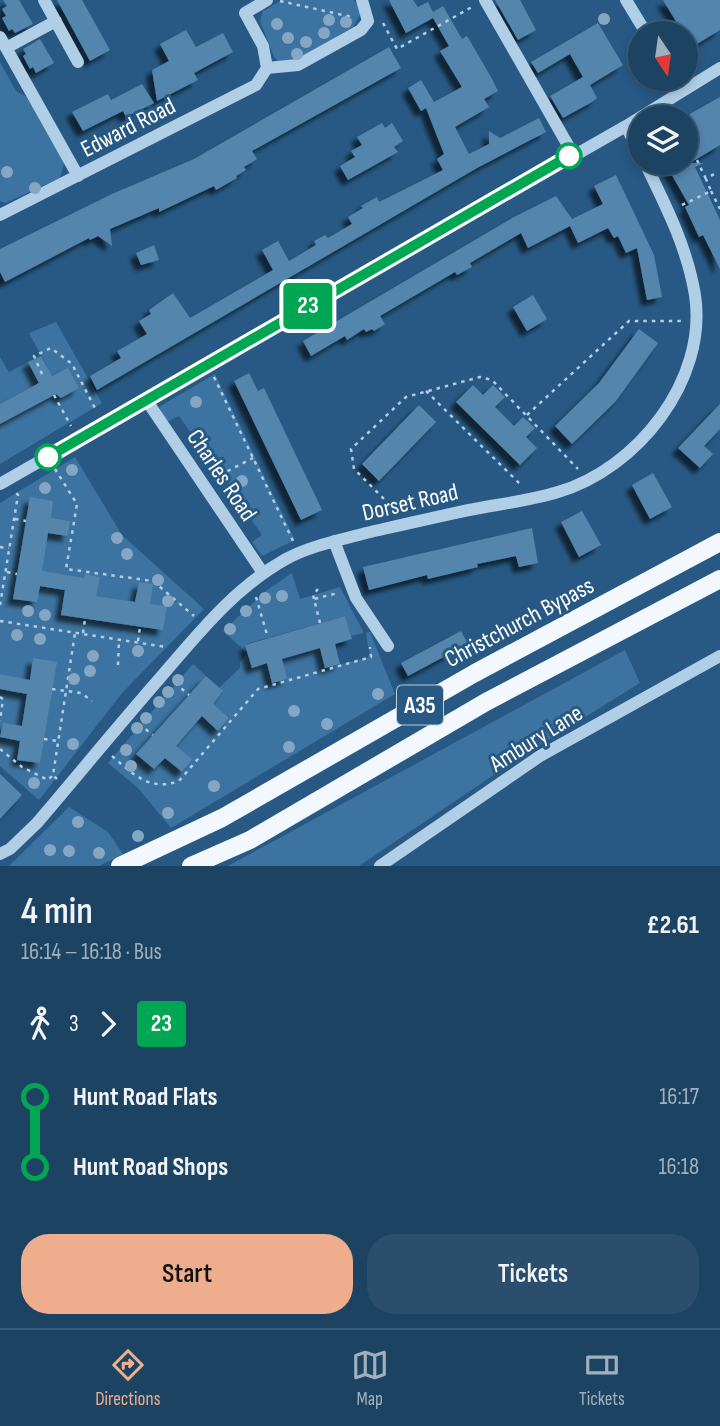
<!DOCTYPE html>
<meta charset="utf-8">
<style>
:root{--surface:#1d4363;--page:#2a4e6c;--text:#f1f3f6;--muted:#a0b0be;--line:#3b5c78;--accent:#eead8d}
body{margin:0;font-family:"Sofia Sans Condensed",sans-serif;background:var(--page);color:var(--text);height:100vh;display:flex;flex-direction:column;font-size:26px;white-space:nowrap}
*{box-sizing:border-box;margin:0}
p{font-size:23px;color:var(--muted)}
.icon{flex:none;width:38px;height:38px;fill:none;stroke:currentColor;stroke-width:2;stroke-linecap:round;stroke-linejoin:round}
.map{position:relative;height:866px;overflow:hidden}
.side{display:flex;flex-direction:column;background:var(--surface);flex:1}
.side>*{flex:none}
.badge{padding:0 14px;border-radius:5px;font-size:24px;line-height:46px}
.needle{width:46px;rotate:167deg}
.tools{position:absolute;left:628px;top:21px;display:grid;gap:14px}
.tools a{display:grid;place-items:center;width:70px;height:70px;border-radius:50%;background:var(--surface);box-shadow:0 4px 10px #0003,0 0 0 2px var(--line);font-size:35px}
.map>.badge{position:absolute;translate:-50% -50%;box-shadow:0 0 0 4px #fff}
.legs{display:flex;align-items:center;gap:10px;height:77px;padding:0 21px;font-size:23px}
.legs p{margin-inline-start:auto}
.headline{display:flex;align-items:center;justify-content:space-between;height:119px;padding:0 21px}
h1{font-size:38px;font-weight:600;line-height:52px}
.action{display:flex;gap:14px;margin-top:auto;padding:14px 21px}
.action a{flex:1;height:80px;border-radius:28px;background:var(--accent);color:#111;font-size:28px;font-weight:600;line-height:80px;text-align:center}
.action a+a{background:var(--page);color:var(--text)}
ul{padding:0 21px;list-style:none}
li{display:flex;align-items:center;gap:24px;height:70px;font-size:26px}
li i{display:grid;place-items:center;width:10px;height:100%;margin:0 9px;background:currentColor}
li i::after{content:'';width:18px;height:18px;margin:-9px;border:5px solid;border-radius:50%;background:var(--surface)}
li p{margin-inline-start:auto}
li:first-child i{background:linear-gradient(#0000 50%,currentColor 0)}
li:last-child i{background:linear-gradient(currentColor 50%,#0000 0)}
.dock{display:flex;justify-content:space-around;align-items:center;height:98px;border-top:2px solid var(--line);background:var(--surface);font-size:19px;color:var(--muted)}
.dock a{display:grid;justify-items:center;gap:4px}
.dock .current{color:var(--accent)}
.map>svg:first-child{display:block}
.green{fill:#3c73a0}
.building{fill:#5385ad;filter:url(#shadow)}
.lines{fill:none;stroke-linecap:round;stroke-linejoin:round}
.path{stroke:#b0cfe7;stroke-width:2.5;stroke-dasharray:3.5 5;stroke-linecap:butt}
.minor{stroke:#b0cfe7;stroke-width:12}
.major{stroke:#f2f8fe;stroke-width:18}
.tree{fill:#86a7c3}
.line-1-casing{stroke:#fff;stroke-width:16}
.line-1{stroke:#00a651;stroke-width:10}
.stop-1-dot{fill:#fff;stroke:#00a651;stroke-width:3.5}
.labels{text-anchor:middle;stroke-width:6;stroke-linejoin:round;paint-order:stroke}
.shield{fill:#275984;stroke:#becdda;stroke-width:2}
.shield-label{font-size:23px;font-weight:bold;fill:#fff}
.street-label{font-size:24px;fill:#fff;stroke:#275984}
</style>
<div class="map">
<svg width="720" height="866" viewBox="0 0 720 866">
<defs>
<filter id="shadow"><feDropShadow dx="-6" dy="6" stdDeviation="2" flood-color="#0009"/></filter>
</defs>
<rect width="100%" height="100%" fill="#275984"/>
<path class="green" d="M282 0H354L361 13 353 27 292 62 280 63 274 57 260 21 263 11Z
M0 62 16 91 27 97 64 163 60 178 5 203 0 201Z
M56 322 102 403 0 464V424L56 394 61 398 79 388 68 367 49 377 47 366 29 333Z
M0 357 9 372 28 362 42 382 0 404Z
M215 374 295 540 262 556 252 542 262 535 179 416 167 422 159 407Z
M75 457 122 535 204 609 122 693 39 800 0 766V503Z
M292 573 300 599 340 587 364 633 351 636 345 616 246 644 252 667 270 662 273 683 287 679 279 660 323 647 325 668 370 657 366 633 370 632 395 694 171 828 138 788 108 763 193 664 206 676 137 753 154 769 167 755 182 772 174 748 204 714 218 730 229 718 211 706 223 692 219 688 240 668V662L247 653 223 631 267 590Z
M625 650 640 683 519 758 359 866H228Z
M69 807 108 832 123 854 99 866H9Z"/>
<path class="building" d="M3 0H19L33 24 15 33 12 29 9 31 2 18 6 16 2 9 7 6Z
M57 0H82L110 50 90 61Z
M389 0H413L418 7 428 2 433 12 443 6 462 39 467 36 491 77 498 91 484 99 489 107 455 127 469 154 489 144V131L500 138 539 118 546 132 477 168 97 390 90 376 121 358 117 351 147 334 139 321 151 314 149 310 173 293 190 318 273 270 262 250 278 241 289 261 316 245 314 241 325 235 328 238 352 224 348 217 363 208 361 206 377 197 379 202 443 170 437 159 444 154 426 108 421 111 408 88 421 80 434 102 462 87 440 51 449 46 433 18 406 33Z
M495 0H520L536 30 518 40Z
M663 0H720V30L692 47 686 33H683Z
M598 23 623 65 590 85 597 98 592 102 563 118 550 96 583 77 570 54 538 73 531 62Z
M186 30 196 47 223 33 233 52 194 73 198 80 157 101 152 70 169 61 160 44Z
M40 39 54 63 36 73 33 67 30 69 23 56 26 54 23 49Z
M389 47 401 68 252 151 257 159 244 167 246 170 236 176 237 178 216 190 214 186 159 212V208L110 229 112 246 98 236 90 240 89 238 5 282 0 272V249L112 194 194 159Z
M142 84 154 103 126 117 123 111 83 131 72 112 108 94 111 100Z
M720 97V145L690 163H704L695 167 720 220V269L703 235 699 237 685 207 689 205 665 163H686V116Z
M382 123 385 128 392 123 403 141 394 147 398 152 348 180 340 166 355 157 351 151 362 145 357 137Z
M616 175 654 255 662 297 647 300 637 248 626 253 618 236 614 238 608 228 578 243 570 226 528 248 521 233 470 263 472 267 457 275 455 272 380 316 385 324 374 331 372 329 366 332 364 329 347 340 345 336 311 356 303 341 514 217 556 196 572 219 603 204 594 186Z
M154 245 159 260 141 265 136 253Z
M533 295 547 319 527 331 513 307Z
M639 329 658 343 616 401 572 444 555 426 599 383Z
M41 356 52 376 68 367 79 388 61 398 56 394 0 424V404L39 383 28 362Z
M249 373 258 391 264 388 322 510 301 520 234 381Z
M473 385 483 395 493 385 505 397 495 407 514 426 523 417 535 428 526 437 537 448 520 465 456 402Z
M720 404V429L704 446 713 454 700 468 678 448Z
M419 405 436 422 379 481 362 464Z
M653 473 672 507 650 519 632 485Z
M30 497 53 501 51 518 70 521 68 536 48 533 42 571 84 578 85 574 100 577 96 596 135 602 139 582 153 584 150 604 167 606 163 630 61 615 65 590 40 586 37 602 13 599Z
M582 511 601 545 579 557 561 522Z
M532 528 538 563 519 567 516 556 477 564 478 567 428 579 427 575 369 590 363 567Z
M345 616 352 639 335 644 340 664 325 668 320 648 282 659 287 679 272 683 267 663 252 668 245 645Z
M461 631 468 644 408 676 401 663Z
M33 658 57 662 40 763 17 760 20 741 0 737 3 723 22 726 27 694 0 689V674L30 680Z
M206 676 223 691 213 704 229 718 218 731 202 716 176 746 192 759 182 772 165 758 154 769 136 754Z
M0 774 22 795 0 819Z"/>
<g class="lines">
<path class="path" d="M280 1 352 17
M383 23 397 49 472 7
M686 137 706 179
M711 191 720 209
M682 205 711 191 706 179 714 174
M42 374 34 356 51 348 72 364 97 412
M214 377 293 541
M426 391 521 485
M54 395 71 426
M527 415 629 321H683
M55 469 77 504 66 569 153 581 194 616
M220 475 253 458
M396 511 354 469 351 449 406 397 480 377 492 380 578 469
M15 519 26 521
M0 547 9 548
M7 572 17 574
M256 597 268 638
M314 599 313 595 318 589
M0 605 18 495 15 491
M0 621 166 647
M320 623 314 599 338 593
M83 633 85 619
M138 641 140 627
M118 665 119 639
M175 683 189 695
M52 689 81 693 92 701
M0 697 3 699 0 721
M139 724 153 735
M44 739 58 741
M0 749 22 767 48 780 53 775
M112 756C133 774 150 792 179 781L258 689 371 657 370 647
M57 779 53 775 75 633"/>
<path class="minor" d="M44 0 78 62
M485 0 573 154
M626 0 646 33
M0 37 78 176
M6 48 56 21
M267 68 298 65 361 30 368 21 362 0
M626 126 640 154
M0 215 256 85 267 68 263 46 245 13 267 0
M147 401 263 573
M0 484 626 126 720 68
M334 541 356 598 388 646
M0 854 10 849 37 823C78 775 118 726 160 678 198 634 234 588 286 559 310 546 340 540 366 533 401 525 435 517 469 510 499 504 529 501 558 492 637 469 708 380 695 295 687 247 666 206 645 163
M380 866 540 756 720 656"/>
<path class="major" d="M120 866 222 818 475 673 720 542
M191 866 250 840 486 702 720 579"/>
</g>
<g class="tree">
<circle cx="604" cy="19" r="6"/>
<circle cx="329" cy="20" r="6"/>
<circle cx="346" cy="22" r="6"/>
<circle cx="277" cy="24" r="6"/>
<circle cx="324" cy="33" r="6"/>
<circle cx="288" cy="38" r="6"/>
<circle cx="306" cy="42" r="6"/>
<circle cx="297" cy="54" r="6"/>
<circle cx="7" cy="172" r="6"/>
<circle cx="35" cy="188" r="6"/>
<circle cx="196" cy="402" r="6"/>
<circle cx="72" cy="470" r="6"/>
<circle cx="242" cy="481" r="6"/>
<circle cx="45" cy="488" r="6"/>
<circle cx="117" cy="538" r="6"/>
<circle cx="127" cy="554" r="6"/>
<circle cx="158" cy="580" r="6"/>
<circle cx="282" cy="596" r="6"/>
<circle cx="265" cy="598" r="6"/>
<circle cx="168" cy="601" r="6"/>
<circle cx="28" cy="611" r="6"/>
<circle cx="246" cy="611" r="6"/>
<circle cx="45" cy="615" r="6"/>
<circle cx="230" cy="629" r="6"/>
<circle cx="17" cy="635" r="6"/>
<circle cx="40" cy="639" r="6"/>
<circle cx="138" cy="651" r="6"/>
<circle cx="93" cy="656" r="6"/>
<circle cx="90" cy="671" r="6"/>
<circle cx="74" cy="679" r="6"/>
<circle cx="178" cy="680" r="6"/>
<circle cx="168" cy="692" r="6"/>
<circle cx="378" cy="694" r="6"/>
<circle cx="159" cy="702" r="6"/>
<circle cx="294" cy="711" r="6"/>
<circle cx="146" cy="718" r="6"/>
<circle cx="327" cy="724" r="6"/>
<circle cx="137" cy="728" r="6"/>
<circle cx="73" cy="744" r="6"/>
<circle cx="289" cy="747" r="6"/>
<circle cx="126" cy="750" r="6"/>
<circle cx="131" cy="766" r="6"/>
<circle cx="34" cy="783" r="6"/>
<circle cx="214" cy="786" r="6"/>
<circle cx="168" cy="813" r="6"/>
<circle cx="78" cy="822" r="6"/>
<circle cx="138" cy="836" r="6"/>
<circle cx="50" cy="850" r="6"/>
<circle cx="69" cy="851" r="6"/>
<circle cx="99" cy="853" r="6"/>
</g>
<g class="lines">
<defs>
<path id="line-1" d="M48 457 569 156"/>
</defs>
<use href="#line-1" class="line-1-casing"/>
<use href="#line-1" class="line-1"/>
</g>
<g class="stop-1-dot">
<circle cx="569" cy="156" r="12"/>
<circle cx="48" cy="457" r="12"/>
</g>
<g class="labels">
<rect class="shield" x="397" y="685.5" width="46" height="39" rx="5"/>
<g class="shield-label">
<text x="420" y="713">A35</text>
</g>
<g class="street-label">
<text transform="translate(128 127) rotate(-27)" y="8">Edward Road</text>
<text transform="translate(222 475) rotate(56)" y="8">Charles Road</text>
<text transform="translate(410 502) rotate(-13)" y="8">Dorset Road</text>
<text transform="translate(519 622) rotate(-28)" y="8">Christchurch Bypass</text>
<text transform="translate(536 738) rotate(-32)" y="8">Ambury Lane</text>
</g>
</g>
</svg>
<div class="tools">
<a><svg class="needle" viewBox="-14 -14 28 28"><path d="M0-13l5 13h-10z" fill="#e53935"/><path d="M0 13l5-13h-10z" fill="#a0b0be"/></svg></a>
<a><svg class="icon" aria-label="layers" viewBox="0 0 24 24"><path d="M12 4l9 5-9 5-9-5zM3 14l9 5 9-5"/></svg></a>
</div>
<b class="badge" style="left:308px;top:306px;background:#00a651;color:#fff">23</b>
</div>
<section class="side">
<div class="headline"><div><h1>4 min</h1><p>16:14 – 16:18 · Bus</p></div><b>£2.61</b></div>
<div class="legs"><svg class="icon" aria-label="walk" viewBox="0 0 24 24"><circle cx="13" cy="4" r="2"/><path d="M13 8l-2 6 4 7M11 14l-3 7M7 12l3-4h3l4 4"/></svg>3<svg class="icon" aria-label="forward" viewBox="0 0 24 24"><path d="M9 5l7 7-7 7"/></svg><b class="badge" style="background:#00a651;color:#fff">23</b></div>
<ul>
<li><i style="color:#00a651"></i><b>Hunt Road Flats</b><p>16:17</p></li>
<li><i style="color:#00a651"></i><b>Hunt Road Shops</b><p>16:18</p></li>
</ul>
<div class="action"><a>Start</a><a>Tickets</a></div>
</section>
<nav class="dock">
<a class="current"><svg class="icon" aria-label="directions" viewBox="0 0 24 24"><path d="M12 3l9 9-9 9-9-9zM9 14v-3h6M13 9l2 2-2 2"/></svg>Directions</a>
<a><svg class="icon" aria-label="map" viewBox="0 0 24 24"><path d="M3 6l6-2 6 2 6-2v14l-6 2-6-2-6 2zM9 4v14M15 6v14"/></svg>Map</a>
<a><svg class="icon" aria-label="tickets" viewBox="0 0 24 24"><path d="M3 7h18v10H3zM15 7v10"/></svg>Tickets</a>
</nav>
